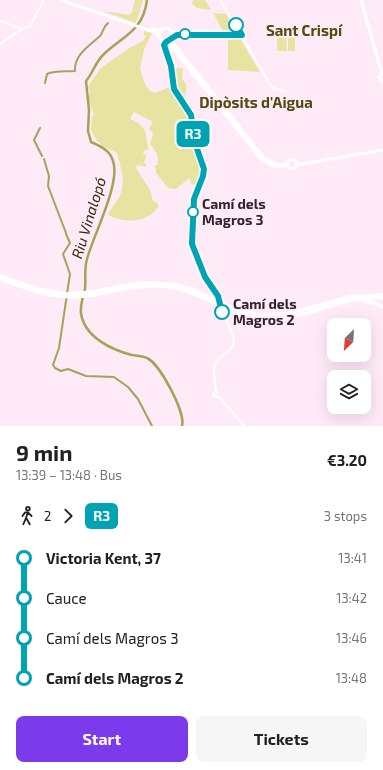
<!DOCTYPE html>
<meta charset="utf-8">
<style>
:root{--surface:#fff;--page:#f6f6f6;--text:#202124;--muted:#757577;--accent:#7c3aed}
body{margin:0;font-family:"Exo 2",sans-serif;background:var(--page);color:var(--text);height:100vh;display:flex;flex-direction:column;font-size:15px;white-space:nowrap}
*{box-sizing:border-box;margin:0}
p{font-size:13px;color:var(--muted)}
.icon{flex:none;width:22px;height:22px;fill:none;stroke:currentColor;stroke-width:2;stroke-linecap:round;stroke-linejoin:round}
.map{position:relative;height:426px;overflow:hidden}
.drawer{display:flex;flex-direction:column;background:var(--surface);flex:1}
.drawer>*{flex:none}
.badge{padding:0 8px;border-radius:6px;font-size:14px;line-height:26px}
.needle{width:26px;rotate:205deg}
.tools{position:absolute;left:327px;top:318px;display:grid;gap:8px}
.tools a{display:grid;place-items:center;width:44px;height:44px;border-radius:8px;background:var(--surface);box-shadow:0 4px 16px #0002;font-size:20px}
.map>.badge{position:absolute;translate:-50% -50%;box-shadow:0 0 0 2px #fff}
.legs{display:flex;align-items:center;gap:6px;height:44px;padding:0 16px;font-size:13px}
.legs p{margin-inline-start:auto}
.summary{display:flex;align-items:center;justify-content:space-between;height:68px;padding:0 16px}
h1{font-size:22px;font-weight:700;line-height:30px}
.cta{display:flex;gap:8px;margin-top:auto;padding:8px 16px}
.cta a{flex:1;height:46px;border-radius:8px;background:var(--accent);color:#fff;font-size:16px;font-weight:700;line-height:46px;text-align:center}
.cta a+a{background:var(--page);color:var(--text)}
ul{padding:0 16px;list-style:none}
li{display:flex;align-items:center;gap:14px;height:40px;font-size:15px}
li i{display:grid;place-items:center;width:6px;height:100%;margin:0 5px;background:currentColor}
li i::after{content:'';width:10px;height:10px;margin:-5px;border:3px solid;border-radius:50%;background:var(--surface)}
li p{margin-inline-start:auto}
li:first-child i{background:linear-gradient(#0000 50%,currentColor 0)}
li:last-child i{background:linear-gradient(currentColor 50%,#0000 0)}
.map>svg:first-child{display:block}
.green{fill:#e7e4a1}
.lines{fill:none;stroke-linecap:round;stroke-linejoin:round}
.canal{stroke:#a6a256;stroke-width:2}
.river{stroke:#a6a256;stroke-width:2.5}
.minor{stroke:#fff;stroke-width:2}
.major{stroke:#fff;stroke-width:3}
.highway{stroke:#fff;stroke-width:3.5}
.line-1-casing{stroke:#fff;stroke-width:9}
.line-1{stroke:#00a3b4;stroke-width:6}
.stop-1-dot{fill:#fff;stroke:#00a3b4;stroke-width:2}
.labels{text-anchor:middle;stroke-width:3.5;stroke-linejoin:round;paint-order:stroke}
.stop-label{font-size:14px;font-weight:bold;fill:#2f242b;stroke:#ffebf8;text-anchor:start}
.neighbourhood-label{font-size:15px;font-weight:bold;fill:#504d0e;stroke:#ffebf8}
.water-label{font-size:15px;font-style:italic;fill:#302e0c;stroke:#ffebf8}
</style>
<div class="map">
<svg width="383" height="426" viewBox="0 0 383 426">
<rect width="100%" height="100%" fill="#ffebf8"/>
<path class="green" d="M135 0H143L136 23 103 11 129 15 132 12Z
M194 0H205L211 10 197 8 191 3Z
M213 13 226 14 234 27 233 30 223 31Z
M144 31 152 33 144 50 140 69 145 84 150 91 155 93 172 86 176 97 189 115 193 143 202 173 196 184 191 185 190 178 188 179 176 189 168 188 156 173 155 165H158C158 153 157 154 150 144L153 133 149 129 153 122 134 112 130 119C149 127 144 132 149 149L144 151 143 154 147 155 144 162 147 167 137 165 136 168 150 190 153 201 156 202 159 206C148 223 126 224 108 215 111 208 114 206 118 199 127 185 121 168 117 153L103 146 97 141 91 130 92 116 94 115 88 98 90 92 88 86 101 68 129 48 143 41 146 36 144 35Z
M277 36H286L287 51H277Z
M288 36H295V51H288Z
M229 37H239L260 72 228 70V39Z
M183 68 182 78 187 86 184 98 193 109V115C179 99 175 90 172 69Z"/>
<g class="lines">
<path class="canal" d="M45 83 47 74C56 70 65 72 75 71 74 55 89 46 100 36 103 33 103 27 108 23
M40 128 34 140 42 156
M44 159 49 176 48 186 66 233
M66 234 70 243 63 254 70 274 59 348 53 365 55 368 61 371 68 369 86 376 114 377 128 387 138 399 152 426"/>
<path class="river" d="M147 0C143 32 122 36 103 55 95 63 93 73 86 81L89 110 88 131 91 142C100 146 110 150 113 161 121 183 93 236 87 259 84 269 86 279 85 289 83 297 80 305 81 313 84 337 112 350 132 355 137 356 143 356 147 358 160 364 186 413 182 426"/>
<path class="minor" d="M220 0 234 23
M0 21 22 29
M234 23 271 86 275 89 285 91
M162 41 171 66 174 89 191 115 195 143 204 169 203 176 195 199 192 244 205 277 220 301
M0 44 20 30 30 26 44 0
M215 390 213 396 221 398
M217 393C215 384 212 374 215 365 218 354 234 352 234 341 233 328 224 318 221 306
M218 395 244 426"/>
<path class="major" d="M61 0 154 32 160 37
M361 0 382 74
M159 35a7 7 0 1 1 14 0a7 7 0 1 1-14 0Z
M152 29 162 30
M171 39 173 43 264 158 277 165 287 164
M168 42 261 159 273 166H288
M383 73 379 77 383 82
M287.5 164a4.5 4.5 0 1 1 9 0a4.5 4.5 0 1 1-9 0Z
M296 165 383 150"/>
<path class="highway" d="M0 276 39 289 65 294 92 292 139 283 171 284 192 289 236 309 262 315 291 313 349 297 383 295
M0 279C28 289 55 300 85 296 114 293 140 282 169 287 205 292 233 319 270 319 309 319 342 295 383 298
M364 301 375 303 383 307"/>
</g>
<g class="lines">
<defs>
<path id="line-1" d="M222 312 218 296 205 277 192 244 194 199 203 176 204 169 195 143 191 115 174 89 171 66 164 45 166 42 177 35H242L236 25"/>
</defs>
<use href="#line-1" class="line-1-casing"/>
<use href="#line-1" class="line-1"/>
</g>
<g class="stop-1-dot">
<circle cx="236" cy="25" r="7"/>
<circle cx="185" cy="34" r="5"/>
<circle cx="193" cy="212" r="5"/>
<circle cx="222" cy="312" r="7"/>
</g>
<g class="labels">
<g class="stop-label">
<text x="202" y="209">Camí dels<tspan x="202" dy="16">Magros 3</tspan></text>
<text x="233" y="309">Camí dels<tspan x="233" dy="16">Magros 2</tspan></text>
</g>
<g class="neighbourhood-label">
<text x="304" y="36">Sant Crispí</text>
<text x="256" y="108">Dipòsits d'Aigua</text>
</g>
<g class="water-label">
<text transform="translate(89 218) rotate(-73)" y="5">Riu Vinalopó</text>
</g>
</g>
</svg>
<div class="tools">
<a><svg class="needle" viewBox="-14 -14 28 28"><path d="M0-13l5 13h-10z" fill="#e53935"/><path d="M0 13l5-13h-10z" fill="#757577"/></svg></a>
<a><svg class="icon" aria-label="layers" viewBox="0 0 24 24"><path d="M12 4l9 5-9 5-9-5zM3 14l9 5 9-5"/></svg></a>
</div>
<b class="badge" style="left:193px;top:134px;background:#00a3b4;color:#fff">R3</b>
</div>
<section class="drawer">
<div class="summary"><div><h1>9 min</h1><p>13:39 – 13:48 · Bus</p></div><b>€3.20</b></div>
<div class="legs"><svg class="icon" aria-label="walk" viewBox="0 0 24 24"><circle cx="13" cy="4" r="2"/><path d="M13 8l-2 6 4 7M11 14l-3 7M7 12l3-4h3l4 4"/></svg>2<svg class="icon" aria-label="forward" viewBox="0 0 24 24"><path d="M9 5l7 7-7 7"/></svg><b class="badge" style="background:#00a3b4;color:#fff">R3</b><p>3 stops</p></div>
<ul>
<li><i style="color:#00a3b4"></i><b>Victoria Kent, 37</b><p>13:41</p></li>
<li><i style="color:#00a3b4"></i><span>Cauce</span><p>13:42</p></li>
<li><i style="color:#00a3b4"></i><span>Camí dels Magros 3</span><p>13:46</p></li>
<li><i style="color:#00a3b4"></i><b>Camí dels Magros 2</b><p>13:48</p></li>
</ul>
<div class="cta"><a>Start</a><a>Tickets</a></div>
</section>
